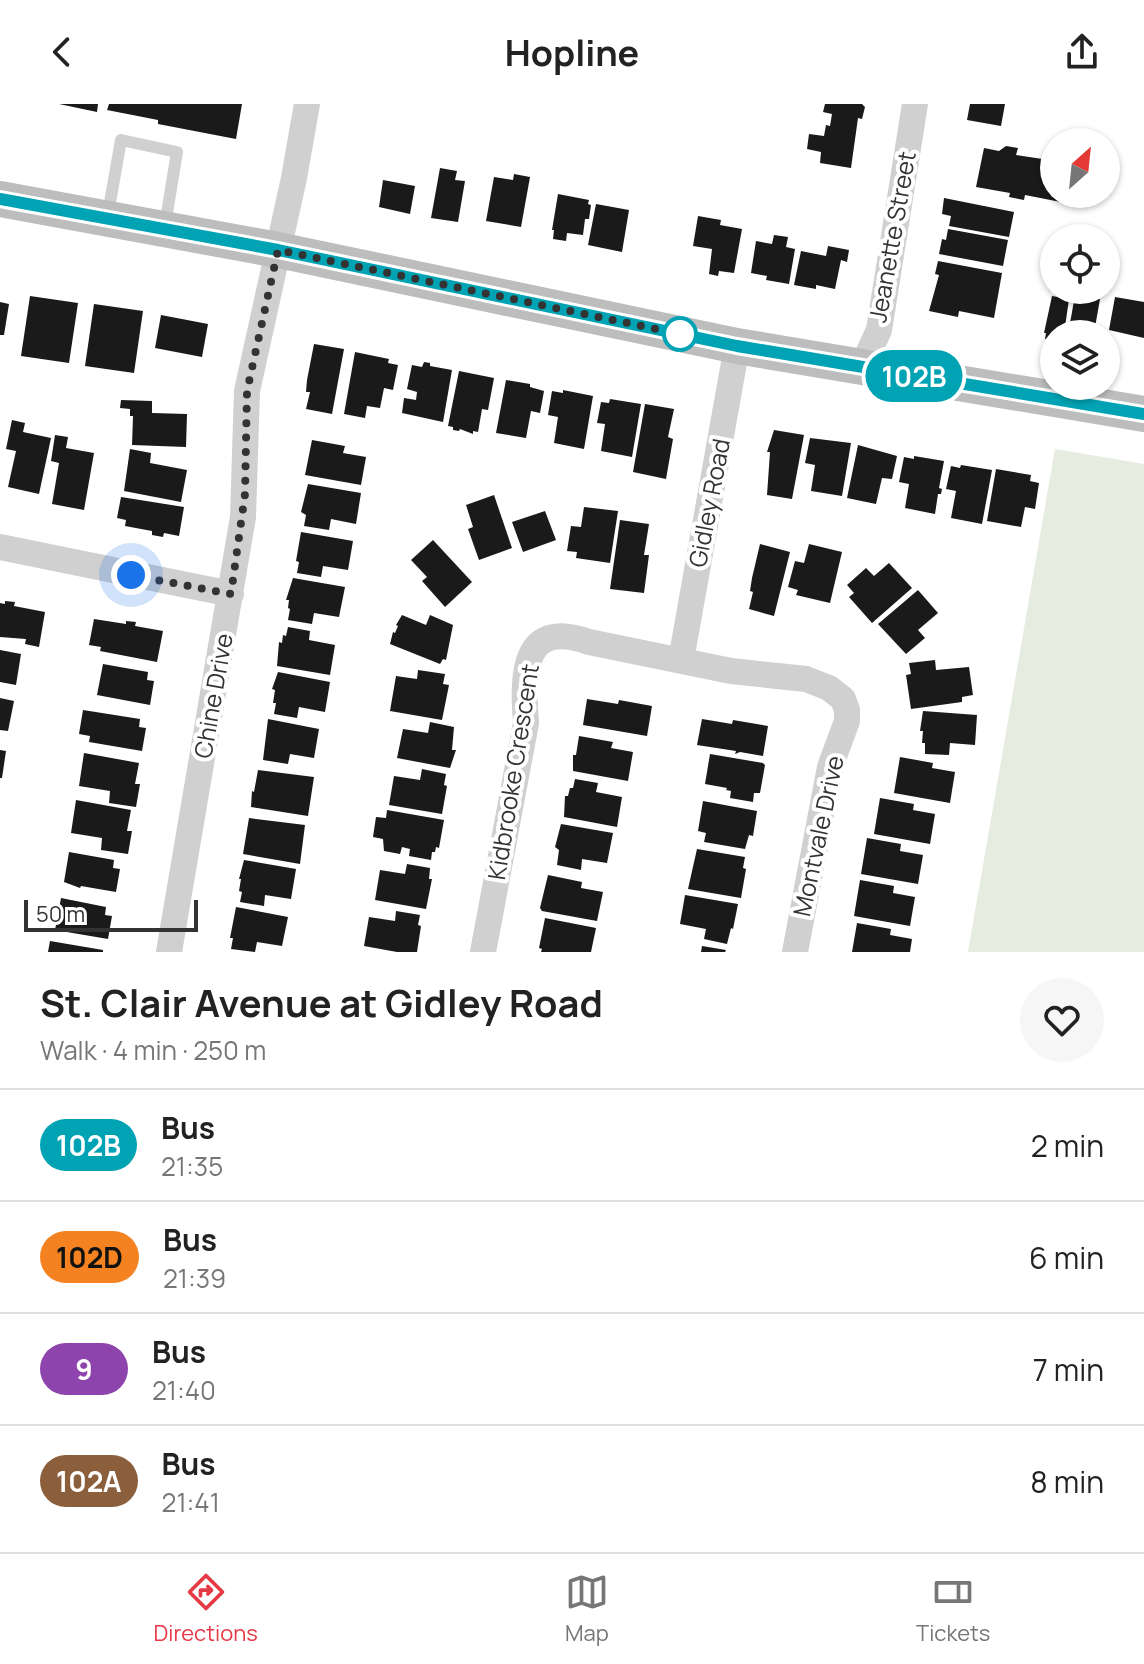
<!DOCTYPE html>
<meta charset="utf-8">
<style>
:root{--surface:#fff;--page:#f6f6f6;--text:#222;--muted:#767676;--line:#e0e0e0;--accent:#e63946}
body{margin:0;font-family:Manrope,sans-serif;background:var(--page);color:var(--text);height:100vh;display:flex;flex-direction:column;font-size:30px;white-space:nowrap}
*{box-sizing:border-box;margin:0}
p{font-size:26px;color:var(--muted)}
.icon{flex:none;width:44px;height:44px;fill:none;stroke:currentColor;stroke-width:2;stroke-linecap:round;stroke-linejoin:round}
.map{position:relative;height:848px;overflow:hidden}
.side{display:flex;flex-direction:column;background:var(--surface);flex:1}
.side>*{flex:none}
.badge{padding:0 16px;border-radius:26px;font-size:28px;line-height:52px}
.needle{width:52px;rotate:27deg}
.buttons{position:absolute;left:1040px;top:24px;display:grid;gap:16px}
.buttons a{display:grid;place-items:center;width:80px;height:80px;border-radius:50%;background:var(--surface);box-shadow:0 2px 6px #0004;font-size:40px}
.scale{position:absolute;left:24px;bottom:20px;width:174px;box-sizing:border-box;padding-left:8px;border:4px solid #333;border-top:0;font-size:22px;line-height:28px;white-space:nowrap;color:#333;-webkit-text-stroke:6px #fff;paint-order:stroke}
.you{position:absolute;width:40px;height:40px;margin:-20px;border:6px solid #fff;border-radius:50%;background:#1a73e8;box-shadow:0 0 0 12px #1a73e833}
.map>.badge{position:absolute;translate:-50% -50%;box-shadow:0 0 0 4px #fff}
.round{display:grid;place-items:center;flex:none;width:84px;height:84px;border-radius:42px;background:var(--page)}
.headline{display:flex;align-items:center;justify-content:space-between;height:136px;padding:0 40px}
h1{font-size:38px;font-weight:700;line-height:60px}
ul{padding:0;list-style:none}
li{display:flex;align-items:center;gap:24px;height:112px;padding:0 40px;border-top:2px solid var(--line)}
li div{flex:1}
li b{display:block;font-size:30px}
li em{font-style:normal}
li .badge{min-width:88px;font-weight:700;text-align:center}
header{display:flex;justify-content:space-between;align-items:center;height:104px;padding:0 40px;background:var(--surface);font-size:36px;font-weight:700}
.tab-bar{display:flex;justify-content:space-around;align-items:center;height:112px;border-top:2px solid var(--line);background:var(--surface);font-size:22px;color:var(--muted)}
.tab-bar a{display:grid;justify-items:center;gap:4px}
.tab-bar .on{color:var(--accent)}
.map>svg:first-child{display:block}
.green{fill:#e6ecdf}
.building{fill:#1a1a1a}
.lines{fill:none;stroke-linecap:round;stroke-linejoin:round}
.lane{stroke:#d0d0d0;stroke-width:12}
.street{stroke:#d0d0d0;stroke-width:26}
.secondary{stroke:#bdbdbd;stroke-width:36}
.line-casing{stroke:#fff;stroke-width:18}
.line{stroke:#00a3b4;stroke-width:12}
.walk{stroke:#333;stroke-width:8;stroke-dasharray:0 14.4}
.stop-dot{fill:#fff;stroke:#00a3b4;stroke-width:4}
.labels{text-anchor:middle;stroke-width:8;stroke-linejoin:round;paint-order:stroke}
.street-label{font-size:24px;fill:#333;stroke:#fff}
</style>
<header><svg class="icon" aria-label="back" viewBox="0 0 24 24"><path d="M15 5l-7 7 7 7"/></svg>Hopline<svg class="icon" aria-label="share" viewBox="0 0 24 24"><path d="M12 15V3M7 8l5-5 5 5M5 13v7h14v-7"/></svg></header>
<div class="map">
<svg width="1144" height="848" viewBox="0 0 1144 848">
<rect width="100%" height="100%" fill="#fff"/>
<path class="green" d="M1055 345 1144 360V848H968Z"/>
<path class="building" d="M59 0H98L97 8Z
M109 0H242L236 35 158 20V16L107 6Z
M825 0H862L865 3 862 15 858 14 851 64 820 59 821 48 807 45 809 30 824 32 826 21 830 22 832 10 823 8Z
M970 0H1005L1001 22 967 16Z
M1006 42 1018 44 1016 51 1049 56 1050 51H1054V90H1078L1076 101 1025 91 1024 96 1009 93 1010 89 976 83 984 44 999 47Z
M440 64 457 67 455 76 465 77 458 118 431 114Z
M514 70 530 73 521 123 486 117 494 73 513 76Z
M383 76 415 82 410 110 379 103Z
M558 90 589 96 588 100 591 101 589 115H585L583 131 567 129 566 137 553 135 554 126H552Z
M944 94 1014 108 1009 133 949 122 951 112 942 110Z
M596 100 629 106 622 148 588 141Z
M698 112 721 116 720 121 742 125 734 169 719 167 718 172 709 170 712 145 693 142Z
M948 125 1008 136 1003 162 939 150 942 135 946 136Z
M774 131 788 133 786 143 795 145 789 180 766 176 767 172 751 169 756 137 772 140Z
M828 142 849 146 847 158 841 156 835 185 816 181V185L794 181 801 147 826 152Z
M938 157 1002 169 994 214 959 207 958 213 929 207 939 171 935 170Z
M1075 191 1100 195 1094 229 1079 230 1080 226 1069 225Z
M30 192 78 199 69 259 21 252Z
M1052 192 1069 195 1064 230H1054V236L1045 235 1046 229H1044Z
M1115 193 1144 198V234L1109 226Z
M0 198 9 200 4 231H0Z
M94 200 143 207 134 269 85 262Z
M161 211 208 220 202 253 155 244Z
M314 240 344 245 332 310 306 305 310 288H306L307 276Z
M355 248 389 255 388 259 398 261 393 286 384 284 380 304 367 302 365 314 344 310Z
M424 258 430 259V262L452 266 443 318 402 309 404 294 416 296 417 288 407 285 412 261 422 263Z
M459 267 494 274 488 306 482 305 478 328 473 327V330L460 325 459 327 453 326V323L448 322Z
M506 276 530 280V283L544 287 540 309 531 307 526 334 496 329Z
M563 286 593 292 584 345 554 339 558 313 548 311 552 287 563 289Z
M610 295 641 300 632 353 601 347 605 320 597 319 601 298 609 299Z
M121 296 152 297V309L187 310 186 343 132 341 133 312H130V305L120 304Z
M645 300 674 305 668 333 673 335 666 375 633 368Z
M12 316 25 319 23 328 51 334 39 390 8 383 16 347 6 345Z
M774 326 804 331 792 395 767 391 770 348H767Z
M55 331 68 333 66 344 94 349 84 406 52 400 59 359 51 357Z
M810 334 851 339 842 392 811 387 815 361 805 359Z
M312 336 345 342 343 349 366 353 361 381 305 371Z
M858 341 897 352 892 375 882 374 876 400 847 394Z
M130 345 151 349 150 359 187 366 181 398 124 387Z
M914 352 944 357 939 384 942 385 941 390H938L935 410 905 404 909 380 899 378 904 353 914 355Z
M961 361 992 366 982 420 951 414 956 387 946 385 951 362 960 364Z
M996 365 1031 371 1030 377 1039 379 1035 405 1025 403 1021 423 987 417Z
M308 380 361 389 356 420 331 415 329 426 304 422 306 411 301 408Z
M494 391 512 444 479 456 468 425 473 423 466 401Z
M121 393 184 403 179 432 164 429 163 433 152 431V427L125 422 126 416 117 414Z
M584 403 618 407 610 459 576 454 577 448 567 447 571 422 581 423Z
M545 407 556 436 523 448 512 418Z
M620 416 649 420 644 451H649L644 489 610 485Z
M301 428 353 437 348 466 323 462 321 473 297 469 299 458 296 457Z
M433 436 472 478 445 503 422 477 427 473 411 456Z
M760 440 790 448 774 512 749 505 753 488 750 487 752 474Z
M809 440 842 448 830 499 796 491 798 486 788 483 795 457 804 459Z
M889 459 912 484 872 519 849 493 854 489 847 481 866 464 874 472Z
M293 474 345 483 339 513 314 509 312 520 288 516 290 505 288 504 289 496H286Z
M918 486 938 509 918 526 925 534 906 550 878 520Z
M5 497 15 498 14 502 45 508 39 543 25 540 26 535 0 533V499L5 500Z
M402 511 426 521 430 511 453 521 446 556 443 555 440 560 390 540 393 528 395 529 398 522 396 521Z
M94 515 126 520V517L136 518 135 522 163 527 157 558 100 547 101 543 89 541Z
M288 523 310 527 309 536 335 541 330 571 277 562 279 538 282 539 283 531 286 532Z
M0 546 21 550 16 581 0 578Z
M935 556 936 566 969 563 973 591 962 593V598L911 605 906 571 911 570 909 559Z
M103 560 148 568 147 576 154 577 150 601 97 591Z
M418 566 445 570 443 580 449 581 442 616 390 607 396 572 417 575Z
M278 568 330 578 325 608 299 603 297 614 274 610 276 599H273L275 586 272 585Z
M0 594 14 597 8 627 0 626Z
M587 595 618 600 619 596 652 602 647 632 583 621Z
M83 606 140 615 139 623 146 624 142 647 89 638 90 632 79 630Z
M923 607 977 611 975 641 950 639 949 651 925 650V639H922L923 627H920Z
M268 615 319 625 314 654 290 650 288 660 263 656Z
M702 615 732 620 733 616 768 622 763 652 740 648 735 650 736 647 697 641Z
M430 618 454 623 452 646H456L450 664 397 654 403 625 428 629Z
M579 632 613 638 611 644 633 648 628 677 573 667V651H576Z
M0 646 6 647 2 674H0Z
M84 649 139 659 135 680H140L136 703 109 699 110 687 79 682Z
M710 650 763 659 765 661 760 689H754L753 698 730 694 731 687 726 686 727 684 705 680Z
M900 653 933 659 932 664 955 668 950 699 894 689Z
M422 665 446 670 444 681 447 682 442 710 389 701 394 672 420 676Z
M258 666 314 673 308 712 251 703 252 687 254 688Z
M575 675 598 679 596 688 622 693 617 723 564 713 565 692H568L570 684H573Z
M880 694 914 700 913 706 935 710 930 740 874 730Z
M76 696 131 706 127 727H132L128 750 101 746 102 734 71 729Z
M703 697 757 707 753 732 749 731 745 745 704 738 706 729 698 727Z
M387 706 444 716 439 744 436 743 435 748H432L431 756 409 752 410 745 402 743 400 750 384 747 383 735 373 733 376 713 386 714Z
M249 714 305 721 300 760 243 750Z
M561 720 613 729 607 759 582 755 581 766 557 761 559 746 555 743Z
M867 734 901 740 900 747 923 751 918 780 861 770Z
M697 745 745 753 743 764 746 765 741 794 688 785Z
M69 748 114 756 113 764 120 765 116 788 81 782 80 784 64 778Z
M244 756 296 765 291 795 265 791 264 802 240 798 242 788 239 787 241 775H239Z
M407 760 430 764 429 775H432L426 805 375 796 380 766 405 770Z
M548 771 582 778 581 784 603 788 597 817 542 807 540 804Z
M860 776 894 782 893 789 915 793 910 822 854 812Z
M685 791 738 800 733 825 731 824 727 840 704 835 706 825 680 820Z
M61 794 106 803 105 811 112 812 108 835 55 826Z
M236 803 288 813 282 842 257 838 255 848 231 845 233 834H230Z
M396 807 420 811 418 821 421 822 417 848H397L364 842 369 813 395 817Z
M545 814 596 824 591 848H541L542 845 539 844Z
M857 819 891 825 890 831 912 835 910 848H852Z
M50 837 103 846V848H48Z
M702 842 726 846 725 848H701Z"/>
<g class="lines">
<path class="lane" d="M108 110 121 36 177 48 165 121"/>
<path class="street" d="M862 263 879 226 915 0
M0 443 231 490
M681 556 737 242
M169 848 243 413 247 287 294 74 307 0
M483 848 526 619C522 569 523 514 589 538L731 567 806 575 829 584 843 595 847 606V617L830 663 795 848"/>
<path class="secondary" d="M0 95 278 146 737 242 1144 310"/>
</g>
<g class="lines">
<defs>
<path id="line" d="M0 95 278 146 737 242 1144 310"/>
</defs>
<use href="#line" class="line-casing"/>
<use href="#line" class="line"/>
<path class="walk" d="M131 471 231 490 245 390 247 287 278 146 680 230"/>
</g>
<circle class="stop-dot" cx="680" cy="230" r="16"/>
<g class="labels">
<g class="street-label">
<text transform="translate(893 133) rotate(-80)" y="8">Jeanette Street</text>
<text transform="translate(710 399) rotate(-79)" y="8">Gidley Road</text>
<text transform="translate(214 592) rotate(-80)" y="8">Chine Drive</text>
<text transform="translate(514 668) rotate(-81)" y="8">Kidbrooke Crescent</text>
<text transform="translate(819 732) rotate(-78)" y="8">Montvale Drive</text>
</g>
</g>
</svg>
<div class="buttons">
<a><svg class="needle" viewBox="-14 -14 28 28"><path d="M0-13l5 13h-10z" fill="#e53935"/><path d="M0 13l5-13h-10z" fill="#767676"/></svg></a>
<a><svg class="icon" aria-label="locate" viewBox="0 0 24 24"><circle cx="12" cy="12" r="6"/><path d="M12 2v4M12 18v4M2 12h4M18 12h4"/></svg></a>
<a><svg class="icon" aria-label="layers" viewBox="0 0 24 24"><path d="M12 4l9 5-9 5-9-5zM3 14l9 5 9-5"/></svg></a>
</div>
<div class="scale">50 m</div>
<div class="you" style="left:131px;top:471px"></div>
<b class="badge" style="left:914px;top:272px;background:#00a3b4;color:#fff">102B</b>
</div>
<section class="side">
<div class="headline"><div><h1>St. Clair Avenue at Gidley Road</h1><p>Walk · 4 min · 250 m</p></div><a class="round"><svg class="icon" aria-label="heart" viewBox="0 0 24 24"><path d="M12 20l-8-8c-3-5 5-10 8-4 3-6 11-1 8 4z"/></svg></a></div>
<ul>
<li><span class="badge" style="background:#00a3b4;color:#fff">102B</span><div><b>Bus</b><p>21:35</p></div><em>2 min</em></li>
<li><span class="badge" style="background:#f58220;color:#111">102D</span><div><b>Bus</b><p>21:39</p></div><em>6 min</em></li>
<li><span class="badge" style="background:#8e44ad;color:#fff">9</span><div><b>Bus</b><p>21:40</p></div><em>7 min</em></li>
<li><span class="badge" style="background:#8b5e3c;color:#fff">102A</span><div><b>Bus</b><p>21:41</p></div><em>8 min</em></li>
</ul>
</section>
<nav class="tab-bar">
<a class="on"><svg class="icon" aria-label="directions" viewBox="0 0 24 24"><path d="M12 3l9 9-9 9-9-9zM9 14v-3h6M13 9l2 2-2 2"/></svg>Directions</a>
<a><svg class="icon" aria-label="map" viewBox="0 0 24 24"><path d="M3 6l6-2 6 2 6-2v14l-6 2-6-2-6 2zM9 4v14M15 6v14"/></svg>Map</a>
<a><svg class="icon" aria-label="tickets" viewBox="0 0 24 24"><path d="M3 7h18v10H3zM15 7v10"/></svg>Tickets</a>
</nav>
